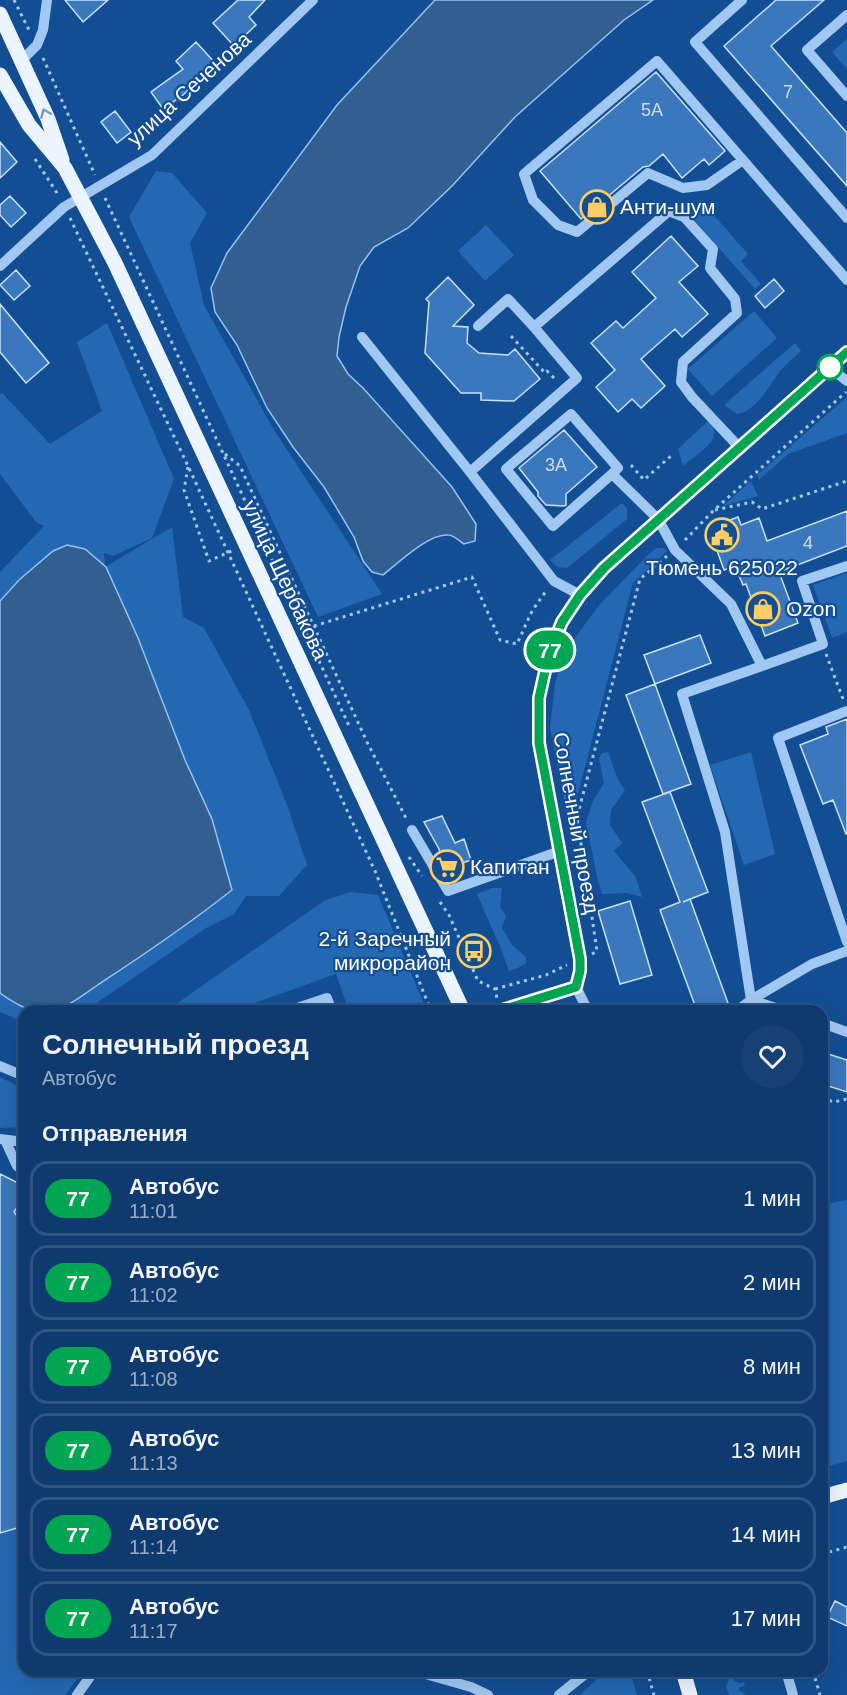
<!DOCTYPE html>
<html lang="ru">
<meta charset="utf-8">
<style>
:root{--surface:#0e3a6f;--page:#174174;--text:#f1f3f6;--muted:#9badc3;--line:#2e5482}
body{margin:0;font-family:Helvetica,sans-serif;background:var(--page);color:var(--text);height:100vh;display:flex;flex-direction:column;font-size:22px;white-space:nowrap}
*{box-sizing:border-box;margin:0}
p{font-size:20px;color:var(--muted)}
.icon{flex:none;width:33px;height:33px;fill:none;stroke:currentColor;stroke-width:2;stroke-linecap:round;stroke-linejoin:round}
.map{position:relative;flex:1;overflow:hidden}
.panel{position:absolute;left:18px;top:1005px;width:810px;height:672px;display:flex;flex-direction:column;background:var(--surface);border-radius:18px;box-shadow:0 6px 24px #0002,0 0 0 2px var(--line)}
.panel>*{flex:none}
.badge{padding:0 12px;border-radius:20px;font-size:21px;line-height:39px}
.map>.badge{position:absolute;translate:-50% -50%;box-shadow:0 0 0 3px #fff}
h2{padding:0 24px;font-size:22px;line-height:54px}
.round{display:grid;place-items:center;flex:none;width:63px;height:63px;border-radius:32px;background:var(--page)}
.head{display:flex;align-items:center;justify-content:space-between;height:102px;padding:0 24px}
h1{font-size:28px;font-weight:800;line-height:45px}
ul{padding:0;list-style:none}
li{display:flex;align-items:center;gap:18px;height:75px;margin:0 12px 9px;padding:0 12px;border:3px solid var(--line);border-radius:18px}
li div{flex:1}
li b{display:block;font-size:22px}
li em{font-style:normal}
li .badge{min-width:66px;font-weight:700;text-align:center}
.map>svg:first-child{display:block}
.green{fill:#2468b3}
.water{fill:#325e91;stroke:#93c3f5;stroke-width:1.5}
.building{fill:#3b77bc;stroke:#c8e1fd;stroke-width:1.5}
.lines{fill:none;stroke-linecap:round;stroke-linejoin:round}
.path{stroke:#a1c8f2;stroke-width:3;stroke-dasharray:3 4.5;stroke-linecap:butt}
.minor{stroke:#a1c8f2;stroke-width:10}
.major{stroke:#ecf4ff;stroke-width:15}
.oneway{stroke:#7599c4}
.line-casing{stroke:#fff;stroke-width:14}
.line{stroke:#00a651;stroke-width:9}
.stop-dot{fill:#fff;stroke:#00a651;stroke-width:3}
.labels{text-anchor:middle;stroke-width:4.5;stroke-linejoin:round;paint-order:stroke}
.number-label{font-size:18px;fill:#ceddee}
.street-label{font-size:21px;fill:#fff;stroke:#134e94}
.poi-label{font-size:21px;fill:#fff;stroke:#134e94;text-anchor:start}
</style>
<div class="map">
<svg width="847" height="1695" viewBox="0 0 847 1695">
<rect width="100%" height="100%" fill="#134e94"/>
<path class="green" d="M847 39V69L832 52Z
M156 171 172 173 207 213 190 243 204 305 274 430 382 594 318 617 129 217Z
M702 202 748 254 741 261 761 284 755 289 689 214Z
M486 225 514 255 485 281 458 251Z
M754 311 777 338 712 396 688 369Z
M107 323 174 479 152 538 113 556 104 553 105 567 172 527 183 617 204 628 249 710 287 805 307 865 279 896H246L234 914 206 928 85 1011H51L72 1002 137 959 232 890 212 819 185 760 138 638 105 567 67 545 53 551 19 580 0 601V572L44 526 36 522 0 474V395L2 393 50 444 102 411 77 342Z
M795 343 801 351C794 358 786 364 780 371 769 386 757 411 737 414L724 405Z
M847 397V433L788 454 759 480 757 475Z
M709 420C727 439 696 454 683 466L678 449Z
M751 481 758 496 723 506Z
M622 503 627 509V519L567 568 558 567 550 560Z
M657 548H663L667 551 633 583 569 828 550 728 555 685 560 663 577 635 600 604 651 552Z
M847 573V632L832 638 813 585Z
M608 752 618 780 625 790 611 810 610 825 622 843 614 851 635 876 642 897 627 893 602 894 598 881 586 822 593 801 604 783 599 758 602 753Z
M751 752 775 854 744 865 710 765Z
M492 888H502L500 907 506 916 502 928 512 945 526 957V963L518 968 509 971 501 949 477 894Z
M350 892 378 895 427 1011H349L336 974 232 1011H166L324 901Z
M0 993 16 1004 38 1011H24V1022L0 1012Z
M0 1077 24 1089V1127L0 1128Z
M847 1200V1461L822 1468V1205Z
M24 1526V1671H83L65 1695H0V1533Z
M609 1671H630L637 1695H580L600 1676Z
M722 1671H732L734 1681 739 1683 744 1682 745 1686 740 1687 739 1690 747 1695H729L726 1687 729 1679Z"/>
<path class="water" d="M435 0H653L624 20 515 117 452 186 408 228 374 247 360 266 346 307 339 337 337 356 348 374 363 388 452 487 476 524 475 541 464 544C459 541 454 535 448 535 429 533 398 563 383 575L372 572 363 561 354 537 324 487 293 447 267 408 237 345 215 312 211 288 227 253 337 105Z
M67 545 85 549 106 567 138 638 185 760 212 819 232 890C189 924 145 954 99 984 86 993 67 1008 51 1011 33 1015 14 1003 0 993V601L19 580 53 551Z"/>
<path class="building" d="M65 0H108L83 22Z
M238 0H265L249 17 256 25 234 46 213 23Z
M776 0H824L771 46 847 133V186L724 46Z
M196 42 216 64 183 95 163 109 151 92 183 69 176 61Z
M656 72 725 151 709 165 704 159 682 178 663 154 649 166 643 167 581 219 540 171Z
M115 111 131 132 117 143 101 122Z
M0 142 17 162 0 178Z
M10 196 26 213 11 227 0 215V205Z
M671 236 698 266 679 282 708 314 682 337 675 329 641 359 665 386 641 408 632 399 618 412 596 387 615 370 591 343 616 321 623 328 656 298 632 272Z
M16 270 30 286 14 300 0 285Z
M448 277 474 305 453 326 468 327 467 343 479 353 508 355 515 349 540 379 514 401 481 400V393H461L425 353 429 302 426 299Z
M774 279 784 291 765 308 755 296Z
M0 304 49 363 26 383 0 352Z
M564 430 597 467 566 494V505L564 506 546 505 538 496V492L519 468Z
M847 511V546L779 572 798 623 765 636 746 584 743 585 735 566 724 570 709 528 738 517 741 525 759 518 767 541Z
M700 635 711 663 655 684 644 655Z
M655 684 691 784 663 794 626 695Z
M847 719V834H846L833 800 823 804 800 745 828 734 826 727Z
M670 792 708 892 683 902 690 899 728 1003 706 1011H697L660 910 680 902 642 802Z
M442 816 455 843 464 839 471 860 445 869 439 849 424 822Z
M630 901 652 975 620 984 598 911Z
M822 1052 847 1060V1092L822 1084Z
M0 1174 24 1186V1197L14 1212 24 1225V1526L0 1533Z
M835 1601 847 1607V1626L827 1617Z"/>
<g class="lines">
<path class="path" d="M14 0 29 30
M43 58 95 175
M35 159 59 196
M105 198 350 728
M70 218 188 466 375 871 431 1011
M511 336 545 373 547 371 557 381
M225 454 240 466 367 742 407 820
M631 465 644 480 672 455
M188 467 184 490 209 561 234 550
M715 510 752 502 762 509 847 481
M685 540 713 511 846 392
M314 626 472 577 500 640 517 644 532 611 546 591
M826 654 843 699
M409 857 422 876
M440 902 449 915 478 981 495 989 497 998
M592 954 597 951 577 817 640 579 667 556
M495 989 546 975 567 965
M822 1098 834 1102 847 1099
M822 1554 847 1547
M647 1671 654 1695
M813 1671 820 1695"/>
<path class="minor" d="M742 0 695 42 847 218
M847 15 807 50 847 96
M22 60 37 45 43 30 47 0
M743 160 707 185 683 188 648 173 577 232 558 225 533 200 524 174 657 61 847 280
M0 266 64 207 152 155 313 0
M478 326 508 299 534 327
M362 337 470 472
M829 367 847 381
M612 474 553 526 506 469 571 414 618 468 612 474 658 519 675 550 731 604 762 666 682 694 725 832 751 1000 812 964 847 951
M580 595 554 581 470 472 577 378 534 327 669 211 684 217 713 249 710 268 735 299 737 313 683 362 681 382 692 397 739 447
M762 666 823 644 802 581 847 566
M847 711 778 738 847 942
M412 830 448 891 560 851
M576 987 588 1011
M288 1011 327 998 332 1011
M499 1011 576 987 580 971V959L539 743V698L549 653 562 622 580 595 604 568 847 352
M737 1011 751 1000 785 1011
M822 1023 847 1032
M0 1066 24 1076
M0 1139 24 1142
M5 1140 17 1166 24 1171
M415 1671 471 1687 488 1695
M786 1671 793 1695
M77 1695 94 1671
M559 1695 589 1671"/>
<path class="major" d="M0 14 48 119 62 160
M0 75 29 125 65 168 115 263 463 1011
M822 1497 847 1490
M683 1671 690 1695"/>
</g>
<defs><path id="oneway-chevron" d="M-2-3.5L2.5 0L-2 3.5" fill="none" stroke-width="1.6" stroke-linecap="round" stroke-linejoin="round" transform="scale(1.5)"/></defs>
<use class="oneway" href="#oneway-chevron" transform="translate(45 113) rotate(-113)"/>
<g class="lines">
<defs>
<path id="line" d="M499 1011 576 987 580 971V959L539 743V698L549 653 562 622 580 595 604 568 847 352"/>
</defs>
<use href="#line" class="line-casing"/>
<use href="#line" class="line"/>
</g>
<defs>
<symbol id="shop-ring" viewBox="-11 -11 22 22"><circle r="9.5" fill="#134e94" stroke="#ffce62" stroke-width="1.5"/><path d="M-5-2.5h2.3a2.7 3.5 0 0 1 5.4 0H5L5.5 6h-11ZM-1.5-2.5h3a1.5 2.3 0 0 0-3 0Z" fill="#ffce62"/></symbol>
<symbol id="civic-ring" viewBox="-11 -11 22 22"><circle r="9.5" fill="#134e94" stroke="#ffce62" stroke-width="1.5"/><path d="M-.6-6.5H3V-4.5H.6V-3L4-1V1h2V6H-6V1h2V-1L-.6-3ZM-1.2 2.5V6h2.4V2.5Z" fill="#ffce62"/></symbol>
<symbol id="supermarket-ring" viewBox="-11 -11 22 22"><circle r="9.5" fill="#134e94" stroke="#ffce62" stroke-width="1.5"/><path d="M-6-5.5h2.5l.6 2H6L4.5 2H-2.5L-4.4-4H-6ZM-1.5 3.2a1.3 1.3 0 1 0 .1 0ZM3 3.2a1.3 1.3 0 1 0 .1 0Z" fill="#ffce62"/></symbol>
<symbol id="bus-ring" viewBox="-11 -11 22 22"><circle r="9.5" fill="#134e94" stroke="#ffce62" stroke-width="1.5"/><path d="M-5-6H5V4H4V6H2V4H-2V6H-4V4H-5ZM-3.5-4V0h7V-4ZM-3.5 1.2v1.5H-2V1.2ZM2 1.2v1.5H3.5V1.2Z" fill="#ffce62"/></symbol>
</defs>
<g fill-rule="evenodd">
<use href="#shop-ring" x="578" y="188" width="38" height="38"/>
<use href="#civic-ring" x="703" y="516" width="38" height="38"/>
<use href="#shop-ring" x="744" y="590" width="38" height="38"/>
<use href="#supermarket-ring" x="428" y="848" width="38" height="38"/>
<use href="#bus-ring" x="455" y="932" width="38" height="38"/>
</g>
<circle class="stop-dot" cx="830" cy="367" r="12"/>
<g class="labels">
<g class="number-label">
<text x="788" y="98">7</text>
<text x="652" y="116">5А</text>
<text x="556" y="471">3А</text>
<text x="808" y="549">4</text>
</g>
<g class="street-label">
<text transform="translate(189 89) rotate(-42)" y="7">улица Сеченова</text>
<text transform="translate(285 580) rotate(65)" y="7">улица Щербакова</text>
<text transform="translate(576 823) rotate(80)" y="7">Солнечный проезд</text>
</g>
<g class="poi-label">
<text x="620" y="214">Анти-шум</text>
<text x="722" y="575" text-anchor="middle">Тюмень 625022</text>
<text x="786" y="616">Ozon</text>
<text x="470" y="874">Капитан</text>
<text x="451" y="946" text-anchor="end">2-й Заречный<tspan x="451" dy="24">микрорайон</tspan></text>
</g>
</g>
</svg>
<b class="badge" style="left:550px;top:650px;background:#00a651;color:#fff">77</b>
<section class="panel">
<div class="head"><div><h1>Солнечный проезд</h1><p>Автобус</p></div><a class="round"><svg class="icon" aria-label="heart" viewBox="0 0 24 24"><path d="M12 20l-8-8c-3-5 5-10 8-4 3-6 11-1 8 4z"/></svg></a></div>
<h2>Отправления</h2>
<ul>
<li><span class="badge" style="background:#00a651;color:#fff">77</span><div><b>Автобус</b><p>11:01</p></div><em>1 мин</em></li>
<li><span class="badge" style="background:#00a651;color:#fff">77</span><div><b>Автобус</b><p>11:02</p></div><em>2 мин</em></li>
<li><span class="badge" style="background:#00a651;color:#fff">77</span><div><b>Автобус</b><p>11:08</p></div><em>8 мин</em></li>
<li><span class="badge" style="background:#00a651;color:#fff">77</span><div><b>Автобус</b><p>11:13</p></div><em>13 мин</em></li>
<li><span class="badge" style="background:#00a651;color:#fff">77</span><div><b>Автобус</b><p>11:14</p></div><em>14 мин</em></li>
<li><span class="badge" style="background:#00a651;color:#fff">77</span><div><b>Автобус</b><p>11:17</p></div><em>17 мин</em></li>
</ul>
</section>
</div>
